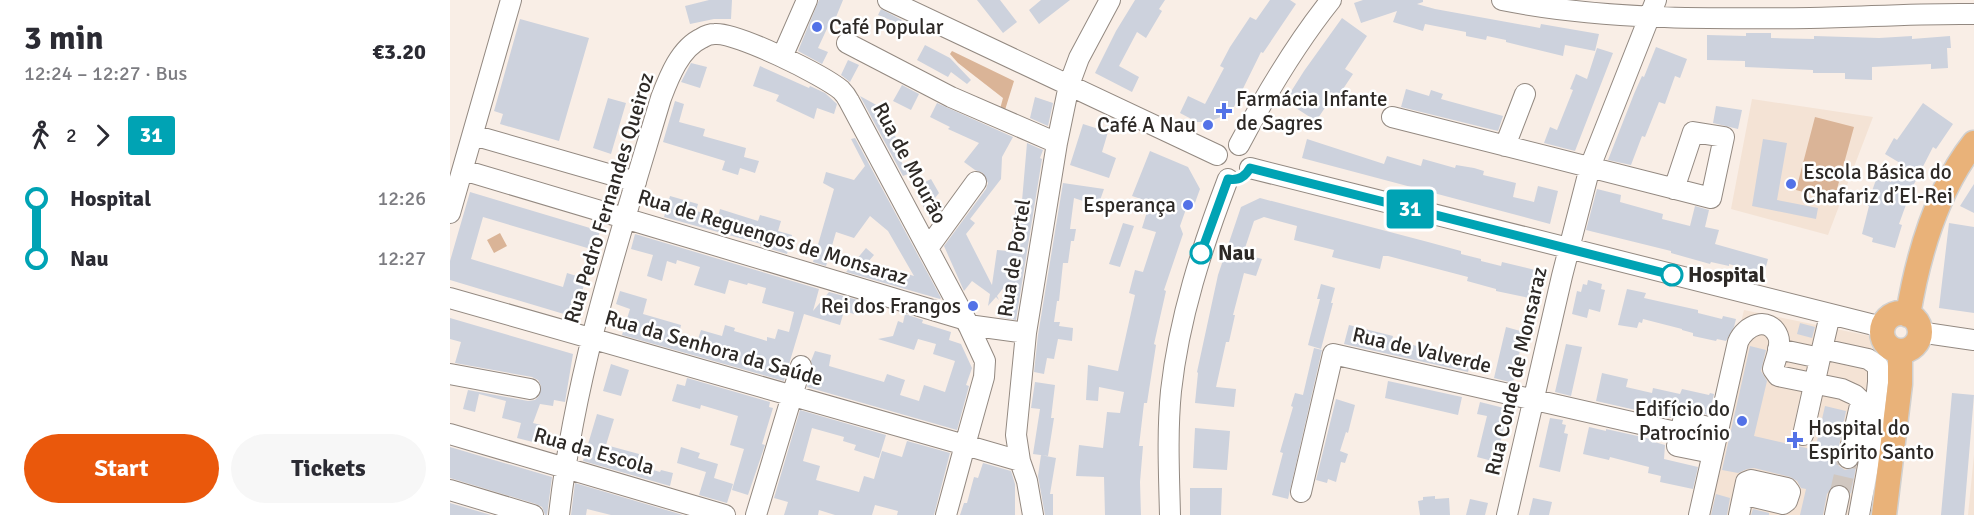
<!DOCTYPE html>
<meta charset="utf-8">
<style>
:root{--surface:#fff;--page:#f7f7f7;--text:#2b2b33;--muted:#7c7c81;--accent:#ea580c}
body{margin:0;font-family:Signika,sans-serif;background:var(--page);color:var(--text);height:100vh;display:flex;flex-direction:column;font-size:22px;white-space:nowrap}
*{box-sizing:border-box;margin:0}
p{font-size:20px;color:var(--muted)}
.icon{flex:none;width:33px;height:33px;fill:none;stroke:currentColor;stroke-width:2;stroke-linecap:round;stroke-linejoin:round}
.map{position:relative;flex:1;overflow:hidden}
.sheet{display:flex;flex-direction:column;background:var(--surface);width:450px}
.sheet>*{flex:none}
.badge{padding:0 12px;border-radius:4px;font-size:21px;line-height:39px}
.map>.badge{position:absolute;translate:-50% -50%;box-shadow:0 0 0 3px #fff}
.legs{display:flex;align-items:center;gap:9px;height:66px;padding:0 24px;font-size:20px}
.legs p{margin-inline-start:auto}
.head{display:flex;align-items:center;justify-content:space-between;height:102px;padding:0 24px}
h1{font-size:33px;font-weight:700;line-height:45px}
.button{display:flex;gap:12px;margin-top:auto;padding:12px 24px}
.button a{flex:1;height:69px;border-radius:36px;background:var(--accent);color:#fff;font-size:24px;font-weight:700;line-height:69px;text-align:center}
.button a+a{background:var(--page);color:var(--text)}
ul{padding:0 24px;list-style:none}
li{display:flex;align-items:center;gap:21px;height:60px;font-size:22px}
li i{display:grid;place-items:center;width:9px;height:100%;margin:0 8px;background:currentColor}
li i::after{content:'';width:15px;height:15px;margin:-8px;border:4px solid;border-radius:50%;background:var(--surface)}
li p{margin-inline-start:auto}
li:first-child i{background:linear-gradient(#0000 50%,currentColor 0)}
li:last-child i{background:linear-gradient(currentColor 50%,#0000 0)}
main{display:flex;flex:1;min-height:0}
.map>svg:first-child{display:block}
.built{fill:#f4e3d5}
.green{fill:#dab497}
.building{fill:#cdd2dd}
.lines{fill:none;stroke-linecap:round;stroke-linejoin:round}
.minor-tunnel{stroke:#d0c7c0;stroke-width:20;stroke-dasharray:20 10;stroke-linecap:butt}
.minor-casing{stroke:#938981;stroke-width:22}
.major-casing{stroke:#d1d0cf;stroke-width:27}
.minor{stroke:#fff;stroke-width:20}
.major{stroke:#e9b279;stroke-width:24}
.line-1-casing{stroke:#fff;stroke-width:14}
.line-1{stroke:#00a3b4;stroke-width:9}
.poi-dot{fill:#5372e7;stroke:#fff;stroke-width:2}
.stop-1-dot{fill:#fff;stroke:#00a3b4;stroke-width:3}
.labels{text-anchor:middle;stroke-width:5;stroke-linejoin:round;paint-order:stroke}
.poi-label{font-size:21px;fill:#2d2926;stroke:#fff;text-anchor:start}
.street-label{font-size:21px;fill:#2d2926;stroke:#fff}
.stop-label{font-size:21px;font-weight:bold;fill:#2d2926;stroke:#fff;text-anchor:start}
</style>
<main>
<section class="sheet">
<div class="head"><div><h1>3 min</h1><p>12:24 – 12:27 · Bus</p></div><b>€3.20</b></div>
<div class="legs"><svg class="icon" aria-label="walk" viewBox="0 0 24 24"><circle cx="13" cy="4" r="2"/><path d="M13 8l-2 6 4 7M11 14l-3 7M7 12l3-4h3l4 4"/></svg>2<svg class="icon" aria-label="forward" viewBox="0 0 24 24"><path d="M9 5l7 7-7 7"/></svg><b class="badge" style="background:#00a3b4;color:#fff">31</b></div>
<ul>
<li><i style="color:#00a3b4"></i><b>Hospital</b><p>12:26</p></li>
<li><i style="color:#00a3b4"></i><b>Nau</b><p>12:27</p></li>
</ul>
<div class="button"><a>Start</a><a>Tickets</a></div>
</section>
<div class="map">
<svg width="1524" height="515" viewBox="0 0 1524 515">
<rect width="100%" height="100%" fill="#f9eee6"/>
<path class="built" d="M1302 99 1423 117 1378 235 1281 209Z
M1294 310 1420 336 1437 365 1416 515H1245Z
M1524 455V515H1518Z"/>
<path class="green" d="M502 51 564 81 555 110 550 109 553 98 508 63 500 54Z
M1365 117 1404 127 1384 200 1346 190Z
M50 233 57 246 44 253 37 240Z"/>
<path class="building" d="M259 0H282L281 19H264L240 24 235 6Z
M369 0H393L384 22 381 20 368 48 378 52 372 64 348 51Z
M527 0H550L567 22 553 33Z
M591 0H620L589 24 579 10Z
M685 0H715L709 9 712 11 696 38 687 32 669 66 689 77 682 92 645 73 666 31Z
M820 0H840L846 4 813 53 811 52 781 113 758 122H747L730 113 738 96 755 104 774 68 770 66 780 47 800 17 806 20Z
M913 0H973V2L967 4 985 9 1090 28 1091 24 1149 34 1145 51 1115 45 1113 56 1056 42V40L1037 36 1036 40 1016 36V32L975 24 973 31 943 22 947 11 911 23 904 3Z
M431 9 452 20 450 24 428 15Z
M892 18 917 36 895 69 903 74 889 95 885 93 866 121 835 101 854 71Z
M70 19 139 38 109 141 50 124 53 114 44 111Z
M1296 33H1321V38L1364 39V36L1429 38 1462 36V39L1500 36 1501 48H1497L1498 68 1481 69V64L1422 67V80L1395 79V73H1363V70L1295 67V61L1257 60V35L1296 36Z
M475 45 500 58 521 80 517 84 501 72 498 77 467 60Z
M1206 47 1237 59 1230 78 1225 76 1215 104 1209 102 1195 137 1192 136 1181 165 1158 160 1184 94 1192 76 1194 77Z
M1147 48 1163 53 1125 151 1094 143 1100 127 1107 130 1123 90 1120 89 1126 74 1137 79Z
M398 60 409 65 400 82 391 75Z
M241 63 257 67 250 88 231 82Z
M310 66 359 88 360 86 375 93 387 104 384 114 367 108 364 119 326 101 329 95 303 86Z
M452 85 469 94 461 110 443 101Z
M956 89 979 96 981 90 993 94 991 99 1053 116 1048 131 951 107Z
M410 96 430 107 452 149 446 152 458 174 453 176Z
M585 97 603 103 598 126 580 118Z
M158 98 176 103 161 154 143 148Z
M225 101 234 104 229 122 255 129 253 136 296 148 294 157 309 161 305 173 290 168 288 175 272 170 275 161 213 142Z
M487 103 563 137 552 157 551 179 520 219 525 223 516 234 542 285 547 250 559 251 567 201H572L577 143 593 150 590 158 592 159 566 320 549 317 554 287 547 296 549 300 546 297 538 306 540 294 522 281 514 291 494 246 536 189 538 183 533 173 525 170 514 162 529 143 498 129 500 127 480 117Z
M1473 103 1503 124 1486 149 1483 147 1462 188 1449 224 1452 225 1445 248 1422 242 1423 238 1412 234 1419 206 1417 205 1427 177 1441 182 1450 163 1435 154 1444 138 1447 140Z
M1266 106 1292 110 1288 129 1263 123Z
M633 124 658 132 652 152 666 158 659 178 620 165Z
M405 138 491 298 490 299 396 272 416 248 424 255 418 262 464 276 438 231 420 216 404 238 386 232 376 266 363 262 384 189 373 183 376 172 404 180 415 166 401 139Z
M857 139 934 164 937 156 971 166 973 159 1005 168 1006 165 1024 168 1034 171 1033 175 1066 183 1063 197 1084 202 1088 186 1108 191 1100 224 852 158Z
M1313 139 1337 143 1327 200 1368 208 1366 219 1302 206Z
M700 151 738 167 750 189 742 211 736 209 730 226 733 234 714 290 716 291 704 344 706 345 697 403H694L689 446H693L690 482 691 515H655L654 477 626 476 629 445 653 448 657 412 670 413 674 392 649 387 648 401 636 400 638 365 668 371 685 295 679 293 685 270 693 272 706 232 692 228 700 202 682 196Z
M481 179 489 193 485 198 494 206 482 222 465 192 467 191 465 187Z
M613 183 654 189 648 206 624 198 620 229H626L624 241H621L618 263H613L609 301H607L604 322H610L609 326 623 328 622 341 608 339 604 359 597 358 594 374 584 372 588 335Z
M1524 184V213L1510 206Z
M1147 189 1171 195 1170 202 1213 214 1212 219 1240 226 1245 206 1259 210 1255 227 1269 230 1265 244 1318 259 1314 274 1279 264V266L1261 262 1260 264 1221 253V251L1136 230Z
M20 192 150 231 144 250 33 217 21 259 113 287 117 273 136 279 124 317 0 280V261Z
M220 196 248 204 246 211 268 217 270 209 308 221 310 215 331 221 328 231 342 235 337 254 310 246 311 244 214 217Z
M810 198 978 242 1011 251V254L1031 259V261L1051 266 1052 262 1085 270 1079 298 1046 291V289L1017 281 1018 277 938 256H933L930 269 882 257 884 250 844 240 847 226 814 217 804 221 793 254 812 259 806 276 794 273 783 315H785L779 342H776L766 387 786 389 784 407 745 403 748 373 747 372 768 275 791 207Z
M673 223 684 226 670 267 659 264Z
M1499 223 1524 227V313L1489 308Z
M185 234 369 289 363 311 379 292 408 300 404 314 394 311 390 325 354 314 334 381 172 335 180 309 166 304 170 291 197 299 193 314 231 325 229 334 248 339 251 330 272 336 275 325 285 328 284 331 317 341V337L325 339 328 329 339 332 344 312 312 303 316 288 298 283 297 285 279 280 275 294 244 285 250 267 227 260 226 264 217 261 212 281 197 276 203 255 181 249Z
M1138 280 1152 284 1151 289 1155 290 1150 312 1139 309 1137 318 1122 314 1127 291 1131 292 1133 284 1137 285Z
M871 284 885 288 881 303H883L871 349 858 345 870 299H867Z
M1177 289 1196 293 1194 298 1248 310V313L1272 319 1273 316 1286 319 1284 327 1276 341 1267 339 1266 341 1243 336V333L1232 330V329L1193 319 1192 323 1189 322 1187 328 1168 325Z
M455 314 473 320 472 323 501 332 499 340 511 344 522 368 516 385 519 386 507 430 357 387 363 369 361 361 365 351 381 355 379 366 434 382 437 374 455 380 450 395 469 401 474 385 495 392 505 361 483 354 486 344 468 339 464 350 428 339 443 336 448 321 453 323Z
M0 318 123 354 115 402 104 400 103 406 90 404 83 423 91 425 87 443 67 438 71 423 52 418 56 401 29 394 25 412 13 409 18 390 78 401 85 400 89 396 91 386 88 380 82 377 5 363 11 342 0 339Z
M1350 323 1365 327 1362 338 1347 334Z
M899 325 943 336 942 340 1021 359 1018 372 894 344Z
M1056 327 1074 332 1063 383 1044 378Z
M1116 344 1132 347 1121 396 1105 392Z
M1300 346 1316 350 1311 371 1317 381 1304 436 1365 450 1375 406 1396 411 1386 461 1389 466 1395 470 1406 467 1401 494 1397 488 1392 484H1386L1381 488 1377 494 1373 515H1350L1356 489 1351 488 1347 481 1340 477 1304 468 1297 469 1288 473 1272 470Z
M864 348 872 350 838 499 822 495 833 453 830 452 843 407 841 406 845 393 853 395Z
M161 364 179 370 171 396 153 391Z
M1152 373 1178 379 1176 387 1202 393 1203 388 1230 394 1232 389 1259 395 1260 393 1264 394 1265 390 1259 415 1226 409 1221 418 1146 401Z
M237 378 320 402 319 407 323 408 312 444 315 445 298 495 282 490 294 449 280 445 288 416 251 405 250 409 222 401 227 384 235 386Z
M938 381 1012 397 1008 415 935 398Z
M585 382 605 385 601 418H604L598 456 583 454 590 409 581 408Z
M1502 393 1524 395 1514 515H1491Z
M886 399 905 405 898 433 896 432 890 451 898 454 895 463 891 462 886 482 878 479 877 483 866 480Z
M1030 402 1058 409 1046 462 1027 457 1037 416 1027 414Z
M350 410 436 435 429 458 404 450 406 445 393 441 394 437 362 428 353 461 370 466 366 480 409 492 414 476 424 479 432 451 452 457 457 441 500 453 484 515H447L448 511 425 505 422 515H385L369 510 368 515H334L338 502 324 498Z
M147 414 164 419 156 445 189 454 186 465 210 472 211 470 223 473 220 486 133 461Z
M1100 418 1113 420 1112 424 1116 425 1114 433 1118 434 1110 472 1089 467Z
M1139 427 1156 431V429L1201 439V441L1215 445 1214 459 1248 467 1243 489 1210 482 1211 476 1198 473 1199 467 1160 457 1159 460 1133 454Z
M745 428 780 431 777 470 743 468Z
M0 447 102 477 97 515H95L92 507 86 504 0 478Z
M231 447 250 453 248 458 268 464 264 478 283 484 277 503 249 495 256 472 227 463Z
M591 455 606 458 600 494H603V515H595L588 476Z
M533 463 561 471 565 484V515H510L514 503H517L524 477 528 478Z
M125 483 233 515H161L137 509 136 515H121Z
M740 488H772L771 515H740Z
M1266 494 1280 498 1277 515H1261Z
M985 496V499L999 498 1000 515H970L968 501 973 500V497Z
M1083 498 1102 502 1099 515H1079Z
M1020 499 1038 503 1035 515H1016Z
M0 503 41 515H0Z
M1303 509 1319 513V515H1301Z"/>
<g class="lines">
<path class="minor-tunnel" d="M1389 496 1398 458"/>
<defs>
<path id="minor" d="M438 0 767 155
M1052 0C1153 20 1258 19 1360 18 1415 17 1469 13 1524 14
M397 43 501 97 607 143
M332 57 357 0
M942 117 1261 198 1274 137 1243 132 1224 189
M23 135 186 182
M789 145C816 94 845 45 881 0
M1055 146 1075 94
M800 168 1432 327
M13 170 516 320
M0 213 61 0
M478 248 526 182
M0 298 515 445 496 515
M1380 315 1372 349 1418 359 1428 366V382L1420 455 1409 515
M518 325 576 333
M1469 332 1524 340
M1328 349 1370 358
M0 374 80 389
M1233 421 1258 427 1252 451 1227 446Z
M0 434 275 515
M1353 435 1372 349
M1398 458 1411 401
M0 490 83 515
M851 492 883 354 1230 433
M109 515C125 372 170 235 211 98 219 77 230 48 252 38 255 36 261 34 265 34 286 32 373 75 391 90 394 93 397 97 399 101L516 320 535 361 534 377 515 445 570 461
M306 515 351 366
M583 515 577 481 570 461 566 435 576 333 607 143 619 85 629 58 660 0
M720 515C719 474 717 432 721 391 729 318 752 247 778 179
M1057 515 1112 276 1140 167 1206 0
M1249 515 1288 342C1295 325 1319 315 1328 336 1332 346 1325 360 1323 369L1328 376 1392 389 1405 395 1424 413
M1289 515 1296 482 1301 480 1337 488 1340 492 1337 501 1333 504 1300 496 1293 500
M1385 515 1389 496"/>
<path id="major" d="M1432 332a19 19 0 1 1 38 0a19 19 0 1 1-38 0Z
M1458 315C1468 255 1486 191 1524 143
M1434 515 1450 384V351"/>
</defs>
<use href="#minor" class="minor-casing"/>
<use href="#major" class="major-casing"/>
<use href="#minor" class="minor"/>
<use href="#major" class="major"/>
</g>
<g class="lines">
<defs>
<path id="line-1" d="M751 253 778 179C788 181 795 177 800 168L1222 275"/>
</defs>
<use href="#line-1" class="line-1-casing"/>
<use href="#line-1" class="line-1"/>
</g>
<g class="poi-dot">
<circle cx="367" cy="27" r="6"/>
<path d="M771 102h6v6h6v6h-6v6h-6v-6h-6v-6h6z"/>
<circle cx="758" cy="125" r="6"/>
<circle cx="1341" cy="184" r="6"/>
<circle cx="738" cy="205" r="6"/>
<circle cx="523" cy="306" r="6"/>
<circle cx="1292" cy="421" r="6"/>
<path d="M1342 431h6v6h6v6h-6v6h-6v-6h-6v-6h6z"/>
</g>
<g class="stop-1-dot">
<circle cx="751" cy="253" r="10"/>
<circle cx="1222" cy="275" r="10"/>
</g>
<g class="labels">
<g class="poi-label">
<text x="379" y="34">Café Popular</text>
<text x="786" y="106">Farmácia Infante<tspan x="786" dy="24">de Sagres</tspan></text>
<text x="746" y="132" text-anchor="end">Café A Nau</text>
<text x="1353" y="179">Escola Básica do<tspan x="1353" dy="24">Chafariz d’El-Rei</tspan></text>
<text x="726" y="212" text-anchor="end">Esperança</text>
<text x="511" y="313" text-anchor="end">Rei dos Frangos</text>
<text x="1280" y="416" text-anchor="end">Edifício do<tspan x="1280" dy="24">Patrocínio</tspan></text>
<text x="1358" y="435">Hospital do<tspan x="1358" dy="24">Espírito Santo</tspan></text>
</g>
<g class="street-label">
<text transform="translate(460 163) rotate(62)" y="7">Rua de Mourão</text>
<text transform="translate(159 198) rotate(-73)" y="7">Rua Pedro Fernandes Queiroz</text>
<text transform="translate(323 237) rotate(17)" y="7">Rua de Reguengos de Monsaraz</text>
<text transform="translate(564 258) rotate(-81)" y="7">Rua de Portel</text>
<text transform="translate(264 348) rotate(16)" y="7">Rua da Senhora da Saúde</text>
<text transform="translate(972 350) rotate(13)" y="7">Rua de Valverde</text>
<text transform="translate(1066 371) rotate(-77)" y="7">Rua Conde de Monsaraz</text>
<text transform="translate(144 451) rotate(16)" y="7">Rua da Escola</text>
</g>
<g class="stop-label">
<text x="768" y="260">Nau</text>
<text x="1238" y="282">Hospital</text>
</g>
</g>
</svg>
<b class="badge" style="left:960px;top:209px;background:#00a3b4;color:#fff">31</b>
</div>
</main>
